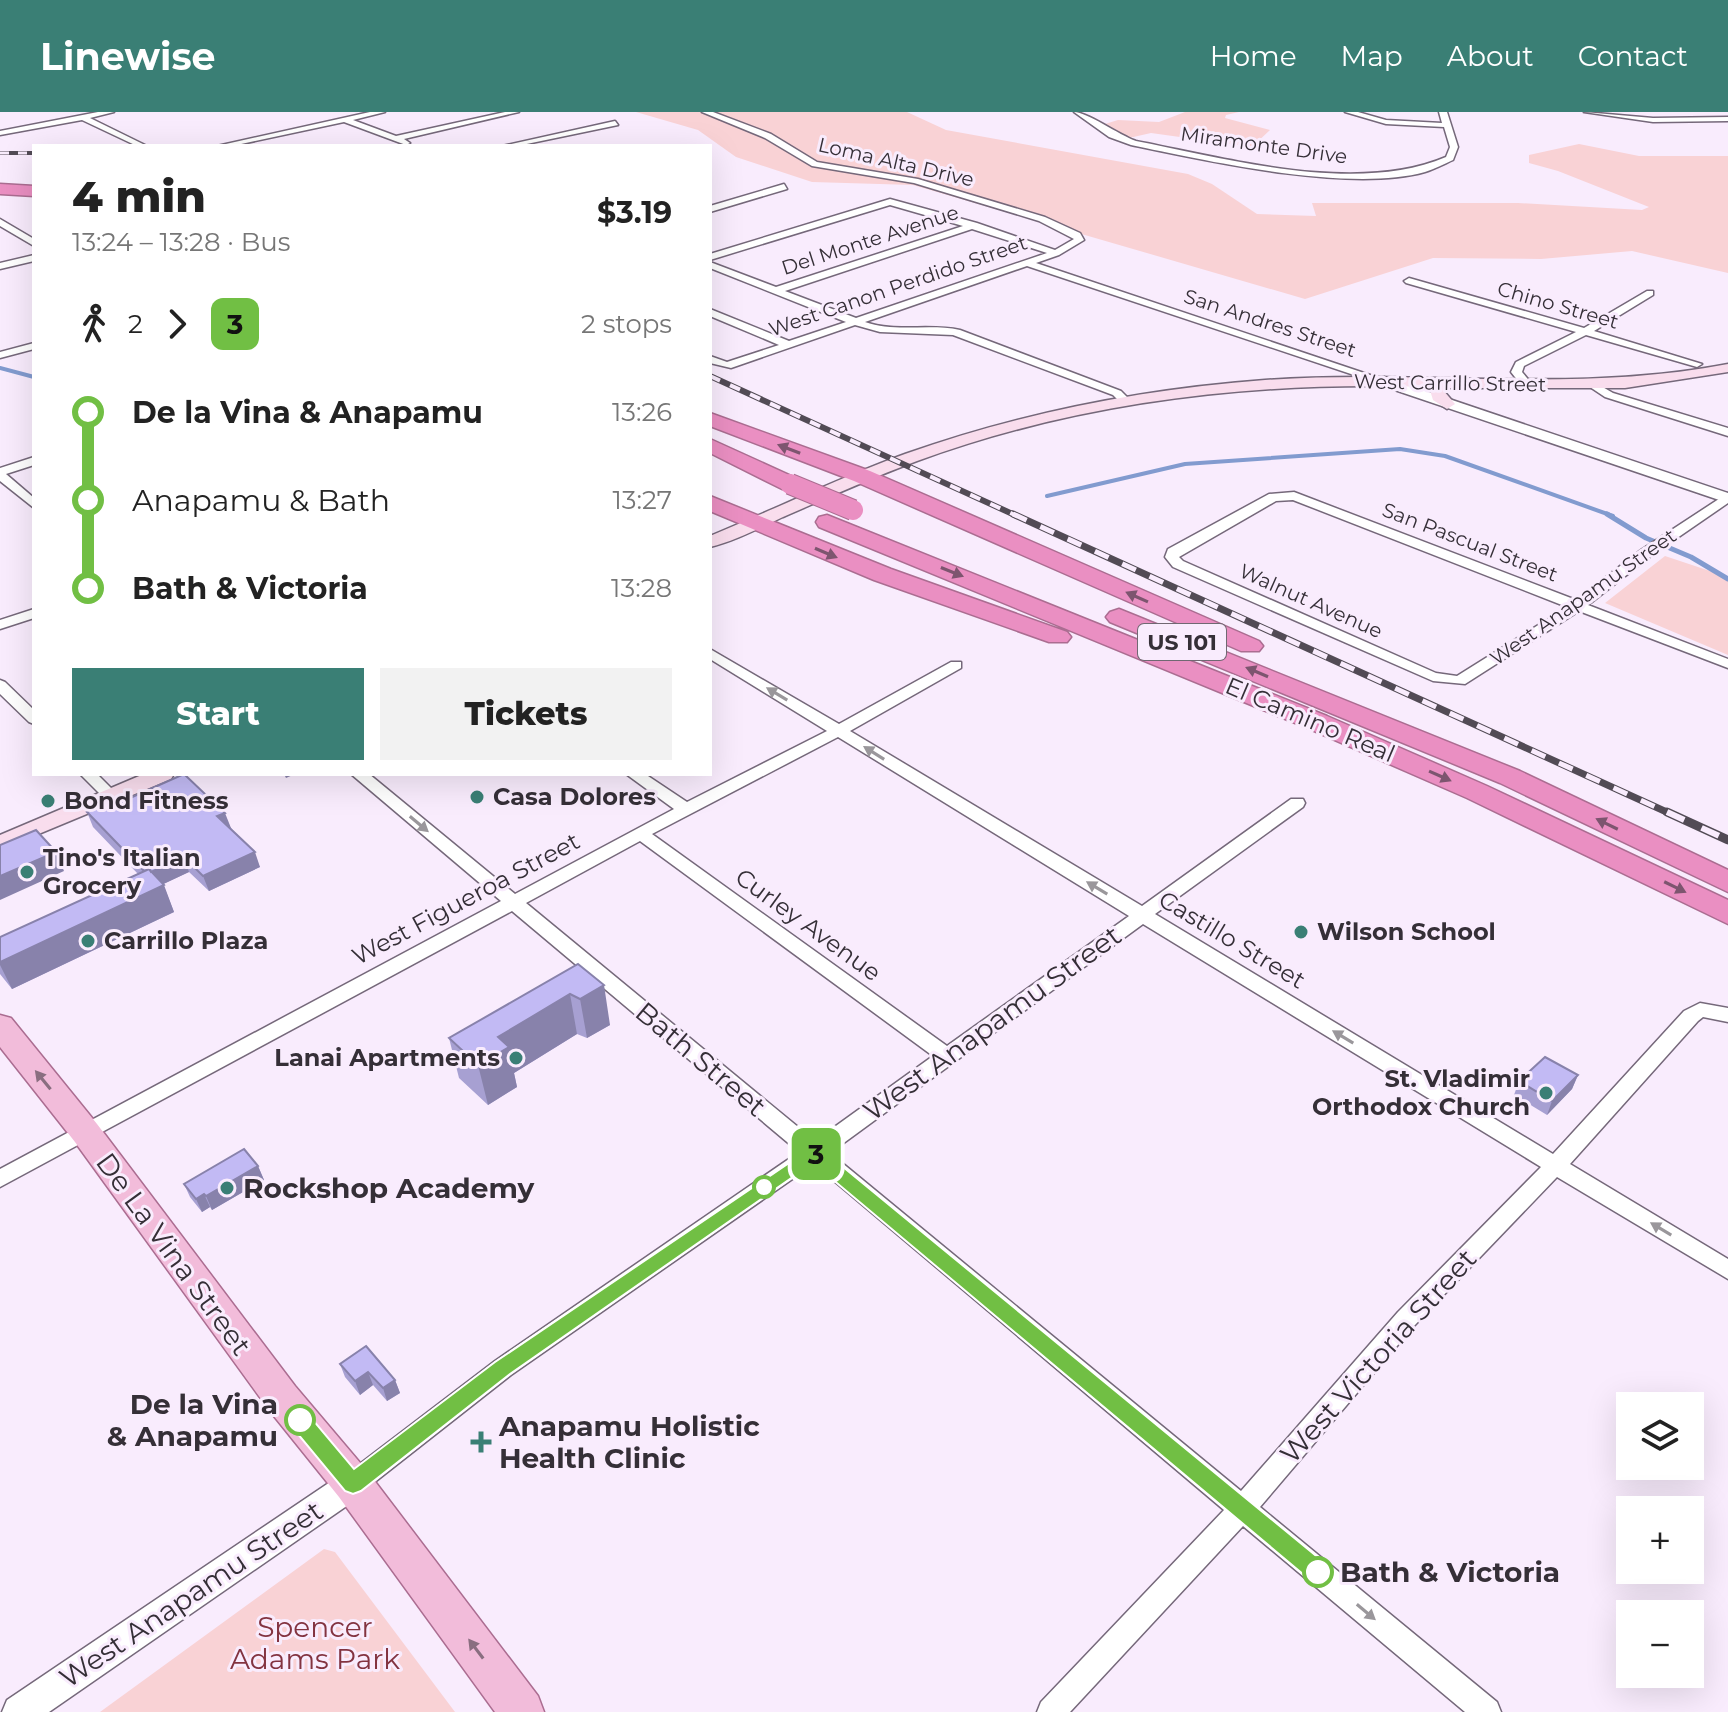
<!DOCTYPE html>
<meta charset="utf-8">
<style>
:root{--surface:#fff;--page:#f2f2f2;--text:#222;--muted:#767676;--accent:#3a7f75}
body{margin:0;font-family:Montserrat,sans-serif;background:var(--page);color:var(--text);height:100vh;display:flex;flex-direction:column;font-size:30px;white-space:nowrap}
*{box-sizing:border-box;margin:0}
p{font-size:26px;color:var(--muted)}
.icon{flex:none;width:44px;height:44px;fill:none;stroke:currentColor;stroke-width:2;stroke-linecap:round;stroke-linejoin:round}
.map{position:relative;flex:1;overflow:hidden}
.drawer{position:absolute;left:32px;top:32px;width:680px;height:632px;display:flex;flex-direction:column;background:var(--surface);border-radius:0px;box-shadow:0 8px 32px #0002}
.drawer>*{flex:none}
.badge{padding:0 16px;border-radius:12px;font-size:28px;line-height:52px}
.fabs{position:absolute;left:1616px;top:1280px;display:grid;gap:16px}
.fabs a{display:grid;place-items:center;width:88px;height:88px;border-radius:0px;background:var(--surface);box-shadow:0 8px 32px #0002;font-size:40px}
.map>.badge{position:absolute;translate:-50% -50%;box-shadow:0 0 0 4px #fff}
.legs{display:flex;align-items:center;gap:12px;height:88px;padding:0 40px;font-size:26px}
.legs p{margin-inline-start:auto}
.head{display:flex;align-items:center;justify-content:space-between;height:136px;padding:0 40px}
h1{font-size:44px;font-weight:800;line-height:60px}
.cta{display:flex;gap:16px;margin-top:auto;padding:16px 40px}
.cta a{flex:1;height:92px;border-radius:0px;background:var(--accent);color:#fff;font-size:32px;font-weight:800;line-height:92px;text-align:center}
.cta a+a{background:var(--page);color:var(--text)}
ul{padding:0 40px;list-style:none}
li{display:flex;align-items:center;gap:28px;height:88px;font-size:30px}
li i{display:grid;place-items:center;width:12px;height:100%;margin:0 10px;background:currentColor}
li i::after{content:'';width:20px;height:20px;margin:-10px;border:6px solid;border-radius:50%;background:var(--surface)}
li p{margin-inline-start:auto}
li:first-child i{background:linear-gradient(#0000 50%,currentColor 0)}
li:last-child i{background:linear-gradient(currentColor 50%,#0000 0)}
header{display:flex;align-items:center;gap:48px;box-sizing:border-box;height:112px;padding:0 40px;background:var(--accent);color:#fff}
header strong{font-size:38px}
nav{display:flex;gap:44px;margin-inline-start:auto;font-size:28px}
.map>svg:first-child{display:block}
.green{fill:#f9d2d5}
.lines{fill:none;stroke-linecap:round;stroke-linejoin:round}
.stream-far1{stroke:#829bcf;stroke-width:4}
.stream{stroke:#829bcf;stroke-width:5}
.minor-casing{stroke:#75687a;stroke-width:3}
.tertiary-casing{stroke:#75687a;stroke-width:3}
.secondary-casing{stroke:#75687a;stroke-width:3}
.primary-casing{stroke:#ab6d91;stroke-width:3}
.motorway-casing{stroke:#ab6d91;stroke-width:3}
.minor{fill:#fff;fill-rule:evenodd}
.tertiary{fill:#fff;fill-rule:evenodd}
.secondary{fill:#f9dded;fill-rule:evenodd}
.primary{fill:#f2bcda;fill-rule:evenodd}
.motorway{fill:#ea8fc2;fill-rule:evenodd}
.rail-far3-casing{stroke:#524b55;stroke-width:4}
.rail-far2-casing{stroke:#524b55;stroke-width:6}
.rail-far1-casing{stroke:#524b55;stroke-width:7}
.rail-casing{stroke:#524b55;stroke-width:9}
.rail-far3{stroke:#f9ecfd;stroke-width:3;stroke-dasharray:9;stroke-linecap:butt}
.rail-far2{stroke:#f9ecfd;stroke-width:4;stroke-dasharray:11;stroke-linecap:butt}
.rail-far1{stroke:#f9ecfd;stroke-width:5;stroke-dasharray:15;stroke-linecap:butt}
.rail{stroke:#f9ecfd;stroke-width:6;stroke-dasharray:19;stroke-linecap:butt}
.motorway-bridge-casing{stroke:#ab6d91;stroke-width:22;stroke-linecap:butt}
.motorway-bridge{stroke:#ea8fc2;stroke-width:20}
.wall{fill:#a7a0d2}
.shaded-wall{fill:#8882ab}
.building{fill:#c2baf4;stroke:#8882ab;stroke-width:2}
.oneway{fill:#7d556f}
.oneway2{fill:#9a979b}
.oneway3{fill:#8a6e80}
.line-1{fill:#71bf44;stroke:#fff;stroke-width:2}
.poi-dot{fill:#3a7f75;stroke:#f9ecfd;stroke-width:3}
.stop-1-dot{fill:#fff;stroke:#71bf44;stroke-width:4}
.labels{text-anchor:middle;stroke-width:6;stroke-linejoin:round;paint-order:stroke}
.far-street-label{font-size:20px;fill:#352f37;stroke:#f9ecfd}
.shield{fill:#f9ecfd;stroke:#706872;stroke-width:2}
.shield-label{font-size:22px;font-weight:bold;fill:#352f37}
.street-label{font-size:24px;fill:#352f37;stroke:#f9ecfd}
.poi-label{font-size:24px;font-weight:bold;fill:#352f37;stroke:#f9ecfd;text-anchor:start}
.near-street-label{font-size:28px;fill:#352f37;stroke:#f9ecfd}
.near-poi-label{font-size:28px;font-weight:bold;fill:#352f37;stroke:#f9ecfd;text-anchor:start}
.near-stop-label{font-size:28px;font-weight:bold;fill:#352f37;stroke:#f9ecfd;text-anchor:end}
.near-park-label{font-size:28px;fill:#833340;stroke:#f9ecfd}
</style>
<header>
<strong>Linewise</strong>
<nav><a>Home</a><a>Map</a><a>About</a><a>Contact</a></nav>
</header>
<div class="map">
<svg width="1728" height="1600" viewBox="0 0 1728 1600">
<rect width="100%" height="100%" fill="#f9ecfd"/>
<path class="green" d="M636 0H907L946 18 1188 62 1212 72 1257 102 1316 104 1312 91H1518L1642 98 1649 95 1558 59 1529 51V43L1579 32 1639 44H1728V161L1632 139 1541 147 1433 146 1305 187 913 73 812 70 736 45 698 18Z
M1185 0H1239L1226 3 1225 6 1270 18 1252 35 1151 21 1129 26 1105 12 1118 8 1159 10Z
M1665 444 1728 465V543L1605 491Z
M324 1437 335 1440 455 1600H100Z"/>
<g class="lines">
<path class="stream-far1" d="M0 256 34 265
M1047 384 1185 352 1400 337 1445 344 1613 404"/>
<path class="stream" d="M1607 402 1646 426 1691 445 1728 467"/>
<defs>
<path id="minor" d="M98 0H114L90 6 147 34H137L82 8 0 23V19Z
M370 0H385L353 8 396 24 505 0H519L404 27 410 31 406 33 344 10 232 34H217Z
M702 0H713L771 22 817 50 918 67 1045 105 1080 121 1084 128 1059 143 1036 151 1385 268 1375 270 1027 154 865 210C895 221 929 211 960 218L1121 279 1132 290 1130 292H1122L1113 283 953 223 880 220 855 213 731 256 710 251V244L727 250 779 233 710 204V197L789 229 846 210 710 156V150L776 175 963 114 890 93 710 148V142L890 87 977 111 1055 138 1074 127 1039 109 914 71 812 54 765 26ZM972 117 1047 141 856 206 785 179Z
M1074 0C1087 0 1119 23 1136 29 1229 47 1357 83 1446 45L1450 35 1444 15 1386 12 1345 0H1358L1386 8 1442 11 1439 0H1447L1458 35 1453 48C1444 52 1434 57 1425 60 1350 81 1207 49 1131 33L1109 25Z
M1584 0 1653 6 1728 5V9L1653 10Z
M615 9 618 13 517 34H502Z
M784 72 787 77 710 100V94Z
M0 107 34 127V134L0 114Z
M34 143V149L0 157V151Z
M1409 166 1584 216 1647 179H1653V183L1594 219 1702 252 1697 255 1586 223 1524 254 1522 260 1532 272 1522 274 1511 260 1516 250 1576 220 1406 171 1404 169Z
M34 231V237L0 246V240Z
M1594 270 1613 281 1728 316V324L1605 285 1590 275V271Z
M34 345V353L6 362 34 386V396L0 369V356Z
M1294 380 1576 488 1641 438 1728 381V391L1651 444 1588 493 1728 547V556L1579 499 1465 572 1433 569 1173 455 1165 445 1168 437 1269 382ZM1293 388 1567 495 1457 564 1436 561 1183 449 1179 445 1276 389Z
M34 497V506L0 517V508Z
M710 537 839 612 951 550H961V556L850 619 1142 794 1291 687H1303L1305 691 1303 695 1155 802 1553 1042 1684 899 1700 891 1728 896V910L1703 905 1698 909 1570 1052 1728 1147V1167L1557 1065 1414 1214 1260 1395 1497 1590 1501 1600H1465L1243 1414 1070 1600H1037L1041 1590 1224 1398 814 1052 511 1263 362 1380 353 1384 344 1380 340 1372 344 1364 495 1249 799 1040 512 799 0 1075V1057L501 789 351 662H369L515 782 674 697 626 662H645L687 690 827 619 710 547ZM838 625 1129 804 947 934 652 722ZM640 729 933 944 815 1029 526 791ZM1143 812 1541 1055 1398 1200 1241 1379 830 1041Z
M0 568 5 570 34 598V612L29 610 0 582Z
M80 662H97L119 684 111 689 105 687Z"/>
<path id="tertiary" d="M1374 265H1384L1728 381V391L1374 271Z
M353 1357 364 1362 369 1372 364 1382 49 1600H2L7 1588 342 1362Z"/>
<path id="secondary" d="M1728 252V260L1625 276H1447L1443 278 1455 292 1447 297 1433 288 1429 275C1255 269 1081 289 917 349 871 366 827 386 783 405 759 416 735 429 710 435V424C775 397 839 366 905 342 1021 301 1143 277 1265 268 1422 257 1572 282 1728 252Z
M144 662H174L171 667 0 738V723Z"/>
<path id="primary" d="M0 903 11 906 97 1012 295 1274 367 1359 538 1584 544 1600H495L339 1385 269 1298 75 1030 0 935Z"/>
<path id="motorway" d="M0 72 34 74V84L0 82Z
M710 301 870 359 1259 529 1263 534 1259 539H1241L854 369 710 314Z
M710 327 798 367 801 372 798 377H782L710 341Z
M710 384 891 457 1067 520 1071 525 1067 530H1049L874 468 710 399Z
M827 403 1327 604 1487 674 1728 788V812L1467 686 1307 616 819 415 816 410 819 405Z
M1119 497 1520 659 1728 758V780L1500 671 1110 510 1106 505 1110 500Z"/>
</defs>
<use href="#minor" class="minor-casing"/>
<use href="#tertiary" class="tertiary-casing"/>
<use href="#secondary" class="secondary-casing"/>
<use href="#primary" class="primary-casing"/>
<use href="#motorway" class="motorway-casing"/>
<use href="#minor" class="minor"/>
<use href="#tertiary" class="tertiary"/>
<use href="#secondary" class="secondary"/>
<use href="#primary" class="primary"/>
<use href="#motorway" class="motorway"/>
<defs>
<path id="rail-far3" d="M0 41H34"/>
<path id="rail-far2" d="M710 264 1017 404"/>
<path id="rail-far1" d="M1013 402 1671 702"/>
<path id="rail" d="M1667 700 1728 728"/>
</defs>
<use href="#rail-far3" class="rail-far3-casing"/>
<use href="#rail-far2" class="rail-far2-casing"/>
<use href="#rail-far1" class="rail-far1-casing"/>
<use href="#rail" class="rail-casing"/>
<use href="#rail-far3" class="rail-far3"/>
<use href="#rail-far2" class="rail-far2"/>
<use href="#rail-far1" class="rail-far1"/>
<use href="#rail" class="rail"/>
<defs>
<path id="motorway-bridge" d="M790 372 853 398"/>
</defs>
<use href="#motorway-bridge" class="motorway-bridge-casing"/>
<use href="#motorway-bridge" class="motorway-bridge"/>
</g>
<path class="wall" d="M121 690 231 716 260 755 209 779 189 760 163 772 174 800 12 877 0 862V825L138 762 93 715 87 700Z
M578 852 610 913 587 926 577 922 514 961 517 975 488 993 459 966 449 926Z
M1578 963 1572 977 1547 1003 1514 983 1519 969Z
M258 1054 264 1068 212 1098 210 1095 202 1100 190 1085 184 1072Z
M340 1252 395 1268 400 1281 387 1289 373 1273 360 1283 345 1265Z"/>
<path class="shaded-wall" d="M284 662H295L286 666Z
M225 701 231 716 223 719 217 704Z
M56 740 64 759 0 788V764Z
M255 740 260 755 209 779 203 764Z
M184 745 189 760 153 777 147 762Z
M164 773 174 800 12 877 0 853V850Z
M604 873 610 913 587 926 580 887Z
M570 882 577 922 514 961 517 975 488 993 478 953 498 925Z
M1578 963 1572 977 1547 1003 1552 989Z
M258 1054 264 1068 212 1098 206 1084Z
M204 1082 210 1095 202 1100 196 1087Z
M368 1260 373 1273 360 1283 355 1269Z
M395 1268 400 1281 387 1289 383 1276Z"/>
<path class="building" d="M184 662 225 701 217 704 255 740 203 764 184 745 151 760 149 757 144 759 87 700 118 687 121 690Z
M36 718 56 740 0 764V733Z
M149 757 164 773 0 850V825Z
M578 852 604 873 580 887 570 882 498 925 509 935 478 953 449 926Z
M1545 945 1578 963 1552 989 1519 969Z
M244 1037 258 1054 206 1084 204 1082 196 1087 184 1072Z
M366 1234 395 1268 383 1276 368 1260 355 1269 340 1252Z"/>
<defs><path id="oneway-solid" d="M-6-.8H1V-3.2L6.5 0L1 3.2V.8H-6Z" transform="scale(2)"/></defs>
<g class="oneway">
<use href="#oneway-solid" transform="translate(789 337) rotate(-159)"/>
<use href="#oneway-solid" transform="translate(826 441) rotate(23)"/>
<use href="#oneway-solid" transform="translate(952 460) rotate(22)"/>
<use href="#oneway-solid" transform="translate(1137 485) rotate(-156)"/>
<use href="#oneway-solid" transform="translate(1257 560) rotate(-157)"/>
<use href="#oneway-solid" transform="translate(1440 664) rotate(24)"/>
<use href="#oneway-solid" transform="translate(1607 712) rotate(-154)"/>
<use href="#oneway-solid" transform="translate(1675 775) rotate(26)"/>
</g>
<g class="oneway2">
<use href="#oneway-solid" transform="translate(777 582) rotate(-149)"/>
<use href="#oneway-solid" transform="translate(874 641) rotate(-148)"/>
<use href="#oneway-solid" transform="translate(419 712) rotate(40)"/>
<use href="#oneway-solid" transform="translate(1097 776) rotate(-149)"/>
<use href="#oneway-solid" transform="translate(1343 925) rotate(-149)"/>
<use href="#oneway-solid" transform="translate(1661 1117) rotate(-149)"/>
<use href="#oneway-solid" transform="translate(1366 1500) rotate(40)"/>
</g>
<g class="oneway3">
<use href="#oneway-solid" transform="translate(43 968) rotate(-129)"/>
<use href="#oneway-solid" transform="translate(476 1537) rotate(-127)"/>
</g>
<path class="line-1" d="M814 1034 820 1036 1326 1452 1329 1460 1326 1468 1318 1471 1310 1468 813 1051 510 1262 361 1379 353 1382 345 1379 292 1315 289 1308 292 1302 300 1299 308 1302 354 1357 495 1250Z"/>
<g class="poi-dot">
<circle cx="477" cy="685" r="8"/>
<circle cx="48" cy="689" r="8"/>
<circle cx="27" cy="760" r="8"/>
<circle cx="1301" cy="820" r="8"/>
<circle cx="88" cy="829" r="8"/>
<circle cx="516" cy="946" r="8"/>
<circle cx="1546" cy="981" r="8"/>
<circle cx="227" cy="1076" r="8"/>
<path d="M477 1318h8v8h8v8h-8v8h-8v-8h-8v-8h8z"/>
</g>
<g class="stop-1-dot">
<circle cx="764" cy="1075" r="10"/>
<circle cx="300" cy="1308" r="14"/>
<circle cx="1318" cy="1460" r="14"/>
</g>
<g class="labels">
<g class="far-street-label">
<text transform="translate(1264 33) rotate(8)" y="7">Miramonte Drive</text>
<text transform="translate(896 50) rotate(13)" y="7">Loma Alta Drive</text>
<text transform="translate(870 128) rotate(-18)" y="7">Del Monte Avenue</text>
<text transform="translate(898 174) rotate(-19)" y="7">West Canon Perdido Street</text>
<text transform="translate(1558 193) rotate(16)" y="7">Chino Street</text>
<text transform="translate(1270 211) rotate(18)" y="7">San Andres Street</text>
<text transform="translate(1450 271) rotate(1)" y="7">West Carrillo Street</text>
<text transform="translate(1470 430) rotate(21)" y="7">San Pascual Street</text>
<text transform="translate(1583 485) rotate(-35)" y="7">West Anapamu Street</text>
<text transform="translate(1311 489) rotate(24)" y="7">Walnut Avenue</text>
</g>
<rect class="shield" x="1138" y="512" width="88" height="36" rx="6"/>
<g class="shield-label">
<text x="1182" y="538">US 101</text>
</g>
<g class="street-label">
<text transform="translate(1310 608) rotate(23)" y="8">El Camino Real</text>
<text transform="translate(466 787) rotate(-28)" y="8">West Figueroa Street</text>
<text transform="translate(808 813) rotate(36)" y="8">Curley Avenue</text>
<text transform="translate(1232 828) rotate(31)" y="8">Castillo Street</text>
</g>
<g class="poi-label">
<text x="493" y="693">Casa Dolores</text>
<text x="64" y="697">Bond Fitness</text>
<text x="43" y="754">Tino's Italian<tspan x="43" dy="28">Grocery</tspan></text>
<text x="1317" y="828">Wilson School</text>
<text x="104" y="837">Carrillo Plaza</text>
<text x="500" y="954" text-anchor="end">Lanai Apartments</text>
<text x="1530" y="975" text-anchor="end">St. Vladimir<tspan x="1530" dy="28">Orthodox Church</tspan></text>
</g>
<g class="near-street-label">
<text transform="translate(992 911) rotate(-36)" y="10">West Anapamu Street</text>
<text transform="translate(701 947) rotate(40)" y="10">Bath Street</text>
<text transform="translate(174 1142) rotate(54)" y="10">De La Vina Street</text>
<text transform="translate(1378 1244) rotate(-48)" y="10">West Victoria Street</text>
<text transform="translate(191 1482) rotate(-34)" y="10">West Anapamu Street</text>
</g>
<g class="near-poi-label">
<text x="243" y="1086">Rockshop Academy</text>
<text x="499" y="1324">Anapamu Holistic<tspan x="499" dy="32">Health Clinic</tspan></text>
</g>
<g class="near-stop-label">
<text x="278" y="1302">De la Vina<tspan x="278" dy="32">&amp; Anapamu</tspan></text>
<text x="1340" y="1470" text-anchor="start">Bath &amp; Victoria</text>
</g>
<g class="near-park-label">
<text x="315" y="1525">Spencer<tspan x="315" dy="32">Adams Park</tspan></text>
</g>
</g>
</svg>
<div class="fabs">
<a><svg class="icon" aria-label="layers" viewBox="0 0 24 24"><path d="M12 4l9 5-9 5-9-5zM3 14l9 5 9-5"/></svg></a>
<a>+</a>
<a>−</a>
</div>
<b class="badge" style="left:816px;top:1042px;background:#71bf44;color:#111">3</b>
<section class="drawer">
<div class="head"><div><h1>4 min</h1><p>13:24 – 13:28 · Bus</p></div><b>$3.19</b></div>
<div class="legs"><svg class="icon" aria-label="walk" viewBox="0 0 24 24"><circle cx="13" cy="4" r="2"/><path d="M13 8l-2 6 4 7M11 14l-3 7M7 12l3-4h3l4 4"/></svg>2<svg class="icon" aria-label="forward" viewBox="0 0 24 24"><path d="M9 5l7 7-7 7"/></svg><b class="badge" style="background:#71bf44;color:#111">3</b><p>2 stops</p></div>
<ul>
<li><i style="color:#71bf44"></i><b>De la Vina &amp; Anapamu</b><p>13:26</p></li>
<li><i style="color:#71bf44"></i><span>Anapamu &amp; Bath</span><p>13:27</p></li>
<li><i style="color:#71bf44"></i><b>Bath &amp; Victoria</b><p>13:28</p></li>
</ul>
<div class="cta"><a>Start</a><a>Tickets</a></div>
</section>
</div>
